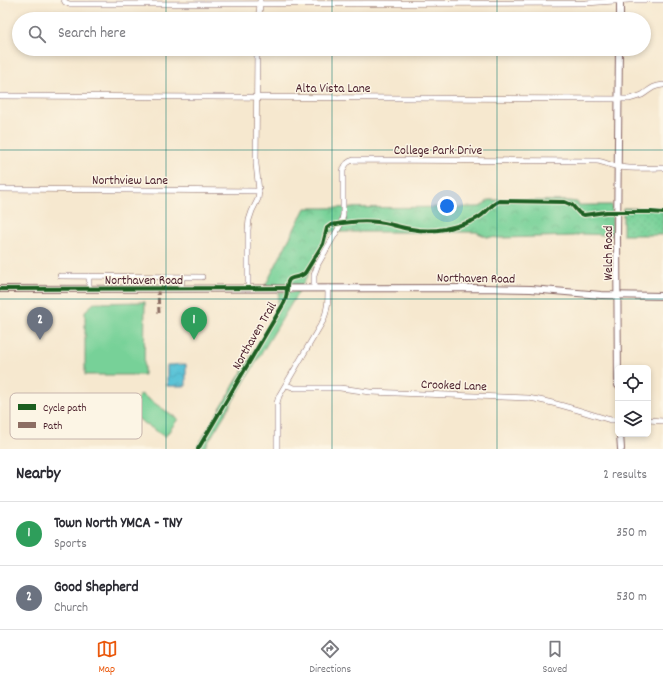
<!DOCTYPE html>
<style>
:root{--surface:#fff;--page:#f7f7f7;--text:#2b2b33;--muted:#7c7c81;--line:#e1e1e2;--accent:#ea580c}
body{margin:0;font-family:Dekko,sans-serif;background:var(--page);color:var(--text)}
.controls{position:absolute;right:12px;bottom:12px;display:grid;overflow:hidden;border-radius:6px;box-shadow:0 2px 6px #0003}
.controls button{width:36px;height:36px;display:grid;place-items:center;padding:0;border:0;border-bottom:1px solid var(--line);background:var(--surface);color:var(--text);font:20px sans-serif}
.you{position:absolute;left:447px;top:206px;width:14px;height:14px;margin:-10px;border:3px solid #fff;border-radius:50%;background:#1a73e8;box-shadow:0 0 0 6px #1a73e833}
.badge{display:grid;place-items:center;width:26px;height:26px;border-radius:50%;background:var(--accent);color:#fff;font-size:13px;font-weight:700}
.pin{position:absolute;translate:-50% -33px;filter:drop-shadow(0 1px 2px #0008)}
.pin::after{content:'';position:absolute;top:21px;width:14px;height:12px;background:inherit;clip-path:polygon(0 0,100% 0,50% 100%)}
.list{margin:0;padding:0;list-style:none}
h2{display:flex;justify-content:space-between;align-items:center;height:52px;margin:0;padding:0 16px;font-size:17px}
h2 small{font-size:13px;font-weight:400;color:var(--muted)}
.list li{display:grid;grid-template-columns:26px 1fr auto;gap:12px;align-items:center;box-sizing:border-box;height:64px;padding:0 16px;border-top:1px solid var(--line)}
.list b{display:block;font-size:15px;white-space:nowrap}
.list p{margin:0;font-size:13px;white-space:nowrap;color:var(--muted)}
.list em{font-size:13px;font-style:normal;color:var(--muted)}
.icon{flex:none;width:22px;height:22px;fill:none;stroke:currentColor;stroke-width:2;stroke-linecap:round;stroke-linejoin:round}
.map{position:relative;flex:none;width:663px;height:449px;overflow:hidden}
.search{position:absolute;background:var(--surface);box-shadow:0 2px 6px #0003;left:12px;right:12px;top:12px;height:44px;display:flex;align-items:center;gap:10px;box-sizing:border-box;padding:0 14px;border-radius:22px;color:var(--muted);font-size:15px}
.sheet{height:180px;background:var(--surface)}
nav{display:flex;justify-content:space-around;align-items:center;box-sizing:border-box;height:56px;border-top:1px solid var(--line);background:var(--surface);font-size:11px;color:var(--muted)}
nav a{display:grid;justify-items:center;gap:2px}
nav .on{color:var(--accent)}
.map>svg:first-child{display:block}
.grass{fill:url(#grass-dots);stroke:#607862}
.park{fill:url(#park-crowns);stroke:#607862}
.pitch{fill:#77d198;stroke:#607862}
.water{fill:url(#water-waves);stroke:#527181}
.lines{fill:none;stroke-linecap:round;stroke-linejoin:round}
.minor-casing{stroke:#866564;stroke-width:6}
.tertiary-casing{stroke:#866564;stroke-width:8}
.minor{stroke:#fff;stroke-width:5}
.tertiary{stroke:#fff;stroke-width:6}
.quiet{stroke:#8d6e63;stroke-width:3;stroke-dasharray:6 3;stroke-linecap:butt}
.cycleway-casing{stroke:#fcf5e5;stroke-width:6}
.cycleway{stroke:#1b5e20;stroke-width:4}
.grid{fill:none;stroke:#0f766e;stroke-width:1;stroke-opacity:0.55}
.labels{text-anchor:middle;stroke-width:3;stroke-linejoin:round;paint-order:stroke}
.street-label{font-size:13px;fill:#4a1f2b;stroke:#fcf5e5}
.key{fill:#fcf5e5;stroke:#c7b5ad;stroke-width:1}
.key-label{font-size:11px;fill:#4a1f2b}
</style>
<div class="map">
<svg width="663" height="449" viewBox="0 0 663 449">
<defs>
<pattern id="grass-dots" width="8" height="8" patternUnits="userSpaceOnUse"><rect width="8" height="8" fill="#77d198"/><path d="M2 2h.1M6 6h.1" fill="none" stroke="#68b383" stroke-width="1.8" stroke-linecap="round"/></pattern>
<pattern id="park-crowns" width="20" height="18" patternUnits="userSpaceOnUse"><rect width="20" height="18" fill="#77d198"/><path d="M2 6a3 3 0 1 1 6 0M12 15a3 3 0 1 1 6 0" fill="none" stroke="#68b383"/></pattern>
<pattern id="water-waves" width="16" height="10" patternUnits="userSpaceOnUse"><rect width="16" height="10" fill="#5ac3d7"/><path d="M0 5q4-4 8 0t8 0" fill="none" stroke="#50a7b9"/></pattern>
</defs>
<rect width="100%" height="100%" fill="#fcf5e5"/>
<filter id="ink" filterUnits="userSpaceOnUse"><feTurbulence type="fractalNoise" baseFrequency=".025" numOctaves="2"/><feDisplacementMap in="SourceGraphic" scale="8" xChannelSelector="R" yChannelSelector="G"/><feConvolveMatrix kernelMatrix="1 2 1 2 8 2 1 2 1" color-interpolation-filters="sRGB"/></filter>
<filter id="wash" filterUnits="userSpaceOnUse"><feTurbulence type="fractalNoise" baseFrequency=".012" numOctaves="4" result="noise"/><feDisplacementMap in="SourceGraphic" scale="16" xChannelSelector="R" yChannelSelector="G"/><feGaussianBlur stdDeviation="0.9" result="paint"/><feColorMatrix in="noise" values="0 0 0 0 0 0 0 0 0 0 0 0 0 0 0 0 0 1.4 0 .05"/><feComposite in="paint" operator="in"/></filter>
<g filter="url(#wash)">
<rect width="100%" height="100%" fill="#f6e8cf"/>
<!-- grass -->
<polygon class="grass" points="623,208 663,209 663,235 623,235"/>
<!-- park -->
<g class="park">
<polygon points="489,200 569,201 577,202 579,205 612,205 612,235 581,234 574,236 501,238 487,237 476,232 330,232 302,286 265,286 305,208 480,207"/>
<polygon points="299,291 204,449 196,449 279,309 277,307 279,292"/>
</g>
<!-- pitch -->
<g class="pitch">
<polygon points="145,302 144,375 85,375 85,311 94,303"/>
<polygon points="141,394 178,419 165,437 128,412"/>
</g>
<!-- water -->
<polygon class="water" points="186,364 186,386 167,386 167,365"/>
</g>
<g filter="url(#ink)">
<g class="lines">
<defs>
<g id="minor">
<polyline points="64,0 65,2 69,4 586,3 629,0 663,0"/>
<polyline points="259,19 260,0"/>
<path d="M 0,96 L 629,99 C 633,98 637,97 642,95 C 650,90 652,86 663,85"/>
<polyline points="0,189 259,191"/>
<polyline points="60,276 202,277"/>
<polyline points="181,288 182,277"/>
<polyline points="248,288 248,230 249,220 252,211 258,199 259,191 256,164 257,49"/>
<path d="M 314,288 L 314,275 L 318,264 L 341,224 L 343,215 L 343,171 C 345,164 348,161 354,160 L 597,161 C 605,162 611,166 619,167 C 633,169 648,168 663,168"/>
<polyline points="89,289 89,276"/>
<path d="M 286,385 L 295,388 L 340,388 L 370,392 L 528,398 C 556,402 583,412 611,420 L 618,420"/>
<polyline points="648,420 663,421"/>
<path d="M 277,449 L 277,403 L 279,396 L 323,321 C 328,309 328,301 328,288"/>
</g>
<g id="tertiary">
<polyline points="620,19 620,0"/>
<polyline points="0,289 485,288 531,289 601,295 663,296"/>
<polyline points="618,385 617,236 619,49"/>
<polyline points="620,434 621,449"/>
</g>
</defs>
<!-- minor casing -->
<use href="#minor" class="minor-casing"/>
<!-- tertiary casing -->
<use href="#tertiary" class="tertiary-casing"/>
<!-- minor -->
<use href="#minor" class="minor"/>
<!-- tertiary -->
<use href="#tertiary" class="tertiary"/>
<!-- quiet -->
<polyline class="quiet" points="158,289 159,314"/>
<defs>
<g id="cycleway">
<polyline points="0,289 287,288"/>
<path d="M 198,449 L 284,303 C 285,301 286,299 286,297 C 288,292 285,282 290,279 C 296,276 300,278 305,273 L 323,244 L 327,228 L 331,225 C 346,222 363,220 378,222 C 389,223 400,228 411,229 C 422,231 434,231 445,229 C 457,226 472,223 482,215 C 488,210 492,204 499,201 L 565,202 L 572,205 L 579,213 L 584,215 L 606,212 L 651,212 L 663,213"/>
</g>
</defs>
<!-- cycleway casing -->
<use href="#cycleway" class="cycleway-casing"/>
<!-- cycleway -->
<use href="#cycleway" class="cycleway"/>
</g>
</g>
<!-- grid -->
<path class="grid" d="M 166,0 L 166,19M 332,0 L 332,19M 497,0 L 497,19M 166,49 L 166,449M 332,49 L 332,449M 497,49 L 497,449M 0,150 L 663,150M 0,299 L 663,299"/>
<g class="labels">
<!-- street labels -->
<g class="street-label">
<text x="333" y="92">Alta Vista Lane</text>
<text x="438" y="154">College Park Drive</text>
<text x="130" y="184">Northview Lane</text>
<text transform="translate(607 253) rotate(-90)" y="5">Welch Road</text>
<text transform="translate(476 277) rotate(1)" y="5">Northaven Road</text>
<text x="144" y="284">Northaven Road</text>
<text transform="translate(253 335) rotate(-60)" y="5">Northaven Trail</text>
<text transform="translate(454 384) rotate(2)" y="5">Crooked Lane</text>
</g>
</g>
<!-- legend -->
<rect x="10" y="393" width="132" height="46" rx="6" class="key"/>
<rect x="18" y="404" width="18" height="6" fill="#1b5e20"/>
<rect x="18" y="422" width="18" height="6" fill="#8d6e63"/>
<g class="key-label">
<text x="43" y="411">Cycle path</text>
<text x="43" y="429">Path</text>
</g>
</svg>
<div class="controls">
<button><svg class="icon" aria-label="locate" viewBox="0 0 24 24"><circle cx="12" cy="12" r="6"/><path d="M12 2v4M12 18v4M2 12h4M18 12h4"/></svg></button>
<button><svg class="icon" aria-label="layers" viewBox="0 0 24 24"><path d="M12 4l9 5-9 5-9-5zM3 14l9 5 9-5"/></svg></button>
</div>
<div class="you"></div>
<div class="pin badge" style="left:194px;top:340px;background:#2e9e5b">1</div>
<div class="pin badge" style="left:40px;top:340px;background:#6b7280">2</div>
<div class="search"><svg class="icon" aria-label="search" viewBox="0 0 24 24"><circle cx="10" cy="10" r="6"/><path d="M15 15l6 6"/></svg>Search here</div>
</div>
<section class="sheet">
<h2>Nearby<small>2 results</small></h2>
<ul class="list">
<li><span class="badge" style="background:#2e9e5b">1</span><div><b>Town North YMCA - TNY</b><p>Sports</p></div><em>350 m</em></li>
<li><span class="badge" style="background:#6b7280">2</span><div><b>Good Shepherd</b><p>Church</p></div><em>530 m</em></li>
</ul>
</section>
<nav>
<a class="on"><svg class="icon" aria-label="map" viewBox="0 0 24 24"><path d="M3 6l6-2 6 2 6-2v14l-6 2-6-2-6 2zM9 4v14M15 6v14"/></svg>Map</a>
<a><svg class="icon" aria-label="directions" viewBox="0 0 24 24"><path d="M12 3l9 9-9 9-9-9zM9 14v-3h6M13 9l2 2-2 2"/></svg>Directions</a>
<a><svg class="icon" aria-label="saved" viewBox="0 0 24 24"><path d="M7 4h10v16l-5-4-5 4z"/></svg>Saved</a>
</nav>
